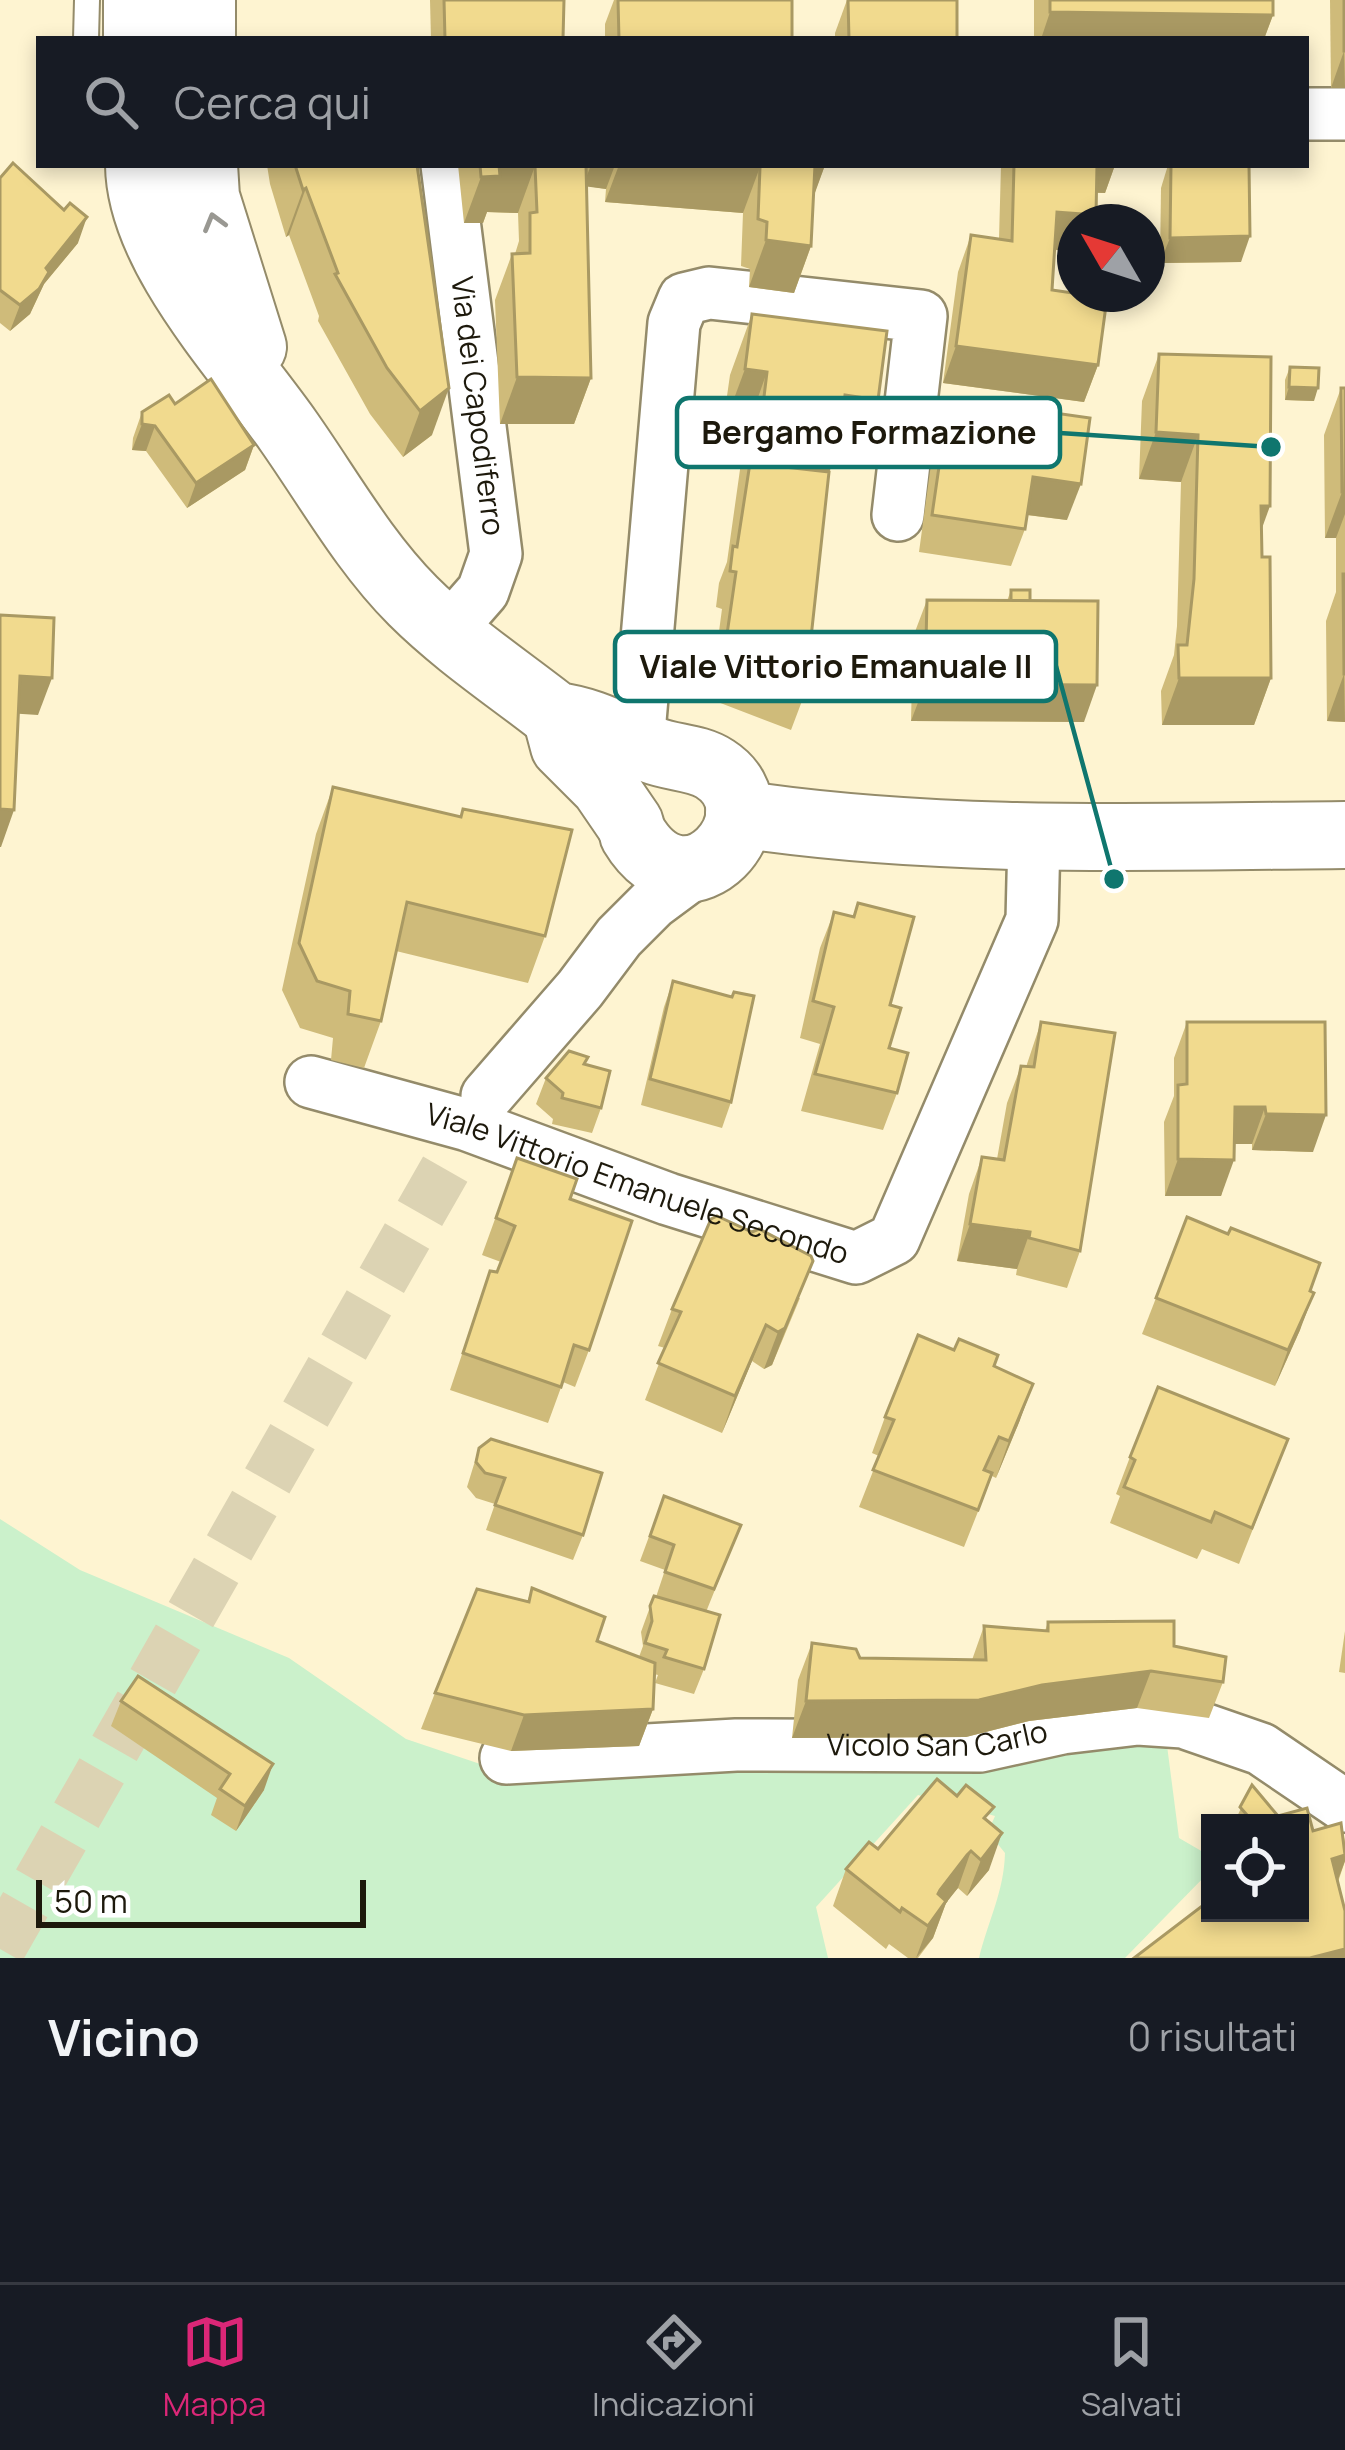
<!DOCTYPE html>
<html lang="it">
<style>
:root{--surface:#171b24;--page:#20242c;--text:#f1f3f6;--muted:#9ea1a6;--line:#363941;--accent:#db2777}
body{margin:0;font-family:Manrope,sans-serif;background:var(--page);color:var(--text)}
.controls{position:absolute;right:36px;bottom:36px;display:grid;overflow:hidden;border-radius:0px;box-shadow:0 6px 18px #0003}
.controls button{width:108px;height:108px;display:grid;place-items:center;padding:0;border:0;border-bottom:3px solid var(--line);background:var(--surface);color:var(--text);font:60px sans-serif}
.compass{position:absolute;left:1057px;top:204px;width:108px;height:108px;border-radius:50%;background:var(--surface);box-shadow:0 6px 18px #0003;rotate:309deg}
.scale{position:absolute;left:36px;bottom:30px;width:330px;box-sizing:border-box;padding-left:12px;border:6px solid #1d190c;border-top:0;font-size:33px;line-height:42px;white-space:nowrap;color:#1d190c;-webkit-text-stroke:9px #fff;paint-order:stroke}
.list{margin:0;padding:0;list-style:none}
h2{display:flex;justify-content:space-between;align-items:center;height:156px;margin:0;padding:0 48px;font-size:51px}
h2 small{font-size:39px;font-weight:400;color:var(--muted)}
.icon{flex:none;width:66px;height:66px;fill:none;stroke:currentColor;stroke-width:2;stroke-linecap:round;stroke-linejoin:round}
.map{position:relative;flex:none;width:1345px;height:1958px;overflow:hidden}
.search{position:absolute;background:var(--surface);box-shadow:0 6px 18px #0003;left:36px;right:36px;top:36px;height:132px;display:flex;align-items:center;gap:30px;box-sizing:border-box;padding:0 42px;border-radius:0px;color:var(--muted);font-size:45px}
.sheet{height:324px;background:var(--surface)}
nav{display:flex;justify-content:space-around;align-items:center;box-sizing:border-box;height:168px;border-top:3px solid var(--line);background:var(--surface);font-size:33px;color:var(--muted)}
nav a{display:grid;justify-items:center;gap:6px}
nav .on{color:var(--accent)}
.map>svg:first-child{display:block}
.green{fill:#cbf1cb}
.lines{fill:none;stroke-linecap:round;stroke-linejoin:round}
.street-tunnel{stroke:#dcd3b3;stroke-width:51;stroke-dasharray:51 26;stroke-linecap:butt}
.lane-casing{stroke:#948b6a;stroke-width:28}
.street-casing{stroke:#948b6a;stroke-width:56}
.secondary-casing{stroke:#948b6a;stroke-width:70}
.lane{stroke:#fff;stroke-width:24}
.street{stroke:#fff;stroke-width:51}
.secondary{stroke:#fff;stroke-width:66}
.wall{fill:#cfbb7a}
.shaded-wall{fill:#a99963}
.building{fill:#f1da8e;stroke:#a99963;stroke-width:3}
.oneway{stroke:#999892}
.labels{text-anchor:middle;stroke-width:9;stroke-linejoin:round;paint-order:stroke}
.street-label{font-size:30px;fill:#1d190c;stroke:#fff}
.leader{fill:none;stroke:#0f766e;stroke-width:4.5}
.callout-dot{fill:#0f766e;stroke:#fff;stroke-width:4.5}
.callout{fill:#fff;stroke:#0f766e;stroke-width:4.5}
.callout-label{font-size:33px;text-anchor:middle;font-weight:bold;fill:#1d190c}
</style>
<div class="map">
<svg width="1345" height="1958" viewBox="0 0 1345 1958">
<rect width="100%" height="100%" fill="#fef4d1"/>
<!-- green -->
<path class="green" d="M 0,1519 L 80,1570 L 289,1658 L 406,1739 L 498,1770 L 1165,1730 L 1179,1838 L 1210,1856 L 1210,1871 L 1125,1958 L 979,1958 C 988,1921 1004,1892 1005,1853 L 988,1832 L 995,1816 L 918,1795 L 816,1907 L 828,1958 L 0,1958 Z"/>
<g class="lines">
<!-- street-tunnel -->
<polyline class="street-tunnel" points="0,1949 487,1096"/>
<defs>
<polyline id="lane" points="86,39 87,0"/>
<g id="street">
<polyline points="1306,114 1345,114"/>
<path id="s1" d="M 447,165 L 496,554 L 483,591 L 448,631"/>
<polyline points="638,744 674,323 684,299 709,293 921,316 898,515"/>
<path id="s2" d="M 311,1082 L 468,1125 L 668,1199 L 856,1258 L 894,1239 L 1032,920 L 1034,838"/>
<polyline points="487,1096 580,989 619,937 653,903 703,866"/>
<path id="s3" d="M 506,1758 L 736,1745 L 980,1746 L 1062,1728 L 1138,1719 L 1183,1722 L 1261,1749 L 1345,1806"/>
</g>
<g id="secondary">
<polyline points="137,0 137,39"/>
<polyline points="202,0 202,39"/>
<path d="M 139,165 C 140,257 238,359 289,432 C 329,489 364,552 413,601 C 456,644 509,679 556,716 C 592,720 619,737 652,750 C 672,758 697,757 715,769 C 785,814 688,926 633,834"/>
<polyline points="204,165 206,197 253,347"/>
<polyline points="556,716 564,746 604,786 630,824"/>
<path d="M 739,814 C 940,844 1143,837 1345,835"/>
</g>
</defs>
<!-- lane casing -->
<use href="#lane" class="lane-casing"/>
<!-- street casing -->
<use href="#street" class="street-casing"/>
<!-- secondary casing -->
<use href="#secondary" class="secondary-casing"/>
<!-- lane -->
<use href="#lane" class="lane"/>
<!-- street -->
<use href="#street" class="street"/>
<!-- secondary -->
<use href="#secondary" class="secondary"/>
</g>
<!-- wall -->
<g class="wall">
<polygon points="430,0 564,0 563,39 431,39"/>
<polygon points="614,0 792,0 792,39 605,39 605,24"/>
<polygon points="847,0 957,0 957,39 835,39 835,33"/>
<polygon points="1034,0 1273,0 1273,15 1264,39 1034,39"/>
<polygon points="1330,0 1345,0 1345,88 1331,88"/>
<polygon points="267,165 417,165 432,435 403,457 370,414 318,321 319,316 289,235 286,237 270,184"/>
<polygon points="458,165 825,165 813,197 811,246 794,293 749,287 750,269 741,266 743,213 605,202 606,189 587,186 591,378 574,424 500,424 495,300 512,254 515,254 519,241 518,213 487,212 483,223 464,223"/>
<polygon points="1001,165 1115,165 1105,193 1096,193 1096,215 1093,222 1075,222 1075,251 1055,250 1052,290 1098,365 1084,402 943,383 958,272 971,235 999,239"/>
<polygon points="1168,165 1249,165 1241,262 1160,263 1161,188"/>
<polygon points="0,178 78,243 44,284 30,314 10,331 0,323"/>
<polygon points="752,314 878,400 855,461 834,459 829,472 805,693 791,730 710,699 722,609 716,607 719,583 727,562 745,434 722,431 730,375"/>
<polygon points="1159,354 1262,529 1262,557 1271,678 1254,725 1162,725 1161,691 1174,655 1177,626 1181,482 1139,479 1142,401"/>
<polygon points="1290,367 1314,401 1285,400 1285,380"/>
<polygon points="1341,388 1345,388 1345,722 1327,721 1326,621 1336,592 1336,538 1325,538 1324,435"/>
<polygon points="949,398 1067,520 1027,515 1025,529 1011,566 919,552 935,435"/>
<polygon points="175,404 254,445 245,470 187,508 146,451 132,450 133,438 142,412"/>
<polygon points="1011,590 1030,601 1084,722 911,721 913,637 927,600 1007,601"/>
<polygon points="333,787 460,816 463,809 545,936 528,983 396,951 381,1021 364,1068 331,1060 333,1038 300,1028 282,990 316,834"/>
<polygon points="858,903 890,1005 889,1048 897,1093 883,1130 801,1111 820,1044 800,1038 820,948 834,912 853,916"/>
<polygon points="673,981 732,997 731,1102 722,1128 641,1105 664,1007"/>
<polygon points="1041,1022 1080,1251 1067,1288 1016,1275 1017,1269 957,1261 969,1194 982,1157 997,1159 1007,1103 1021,1066 1026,1067"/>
<polygon points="1187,1022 1313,1152 1252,1150 1252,1144 1235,1144 1221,1196 1165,1196 1164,1122 1174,1096 1174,1058"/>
<polygon points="588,1057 585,1064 601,1108 592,1133 552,1124 553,1119 536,1104 546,1078"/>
<polygon points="517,1158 570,1199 589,1350 575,1387 563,1382 548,1423 450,1390 490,1271 497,1272 501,1262 482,1255"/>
<polygon points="1310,1291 1300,1330 1275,1386 1142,1334 1156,1298"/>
<polygon points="800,1298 772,1365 764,1369 752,1361 722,1433 645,1400 665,1348 658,1346 672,1309"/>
<polygon points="994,1366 1020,1420 996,1478 992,1476 964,1547 859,1507 879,1456 872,1453 885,1417"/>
<polygon points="479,1448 583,1535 573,1560 486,1530 495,1504 476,1498 467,1487"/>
<polygon points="1130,1457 1274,1476 1239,1564 1202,1549 1197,1559 1110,1523 1120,1496 1116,1494"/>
<polygon points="664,1496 741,1525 706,1612 704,1669 694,1694 655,1683 658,1675 654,1674 653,1709 639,1746 511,1751 421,1729 435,1693 527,1602 532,1588 597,1641 639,1657 643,1646 641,1632 654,1596 656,1597 665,1570 640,1561"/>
<polygon points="1048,1622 1174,1646 1223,1682 1209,1718 1137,1708 1029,1721 966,1737 792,1738 798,1680 812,1643 860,1658 972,1660 984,1626 1045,1631"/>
<polygon points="1345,1631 1345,1673 1339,1672"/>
<polygon points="121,1701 264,1790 236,1831 211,1815 217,1798 111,1726"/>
<polygon points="1252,1785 1278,1816 1307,1808 1313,1831 1341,1823 1345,1842 1345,1861 1338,1882 1345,1911 1345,1958 1134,1958 1210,1900 1210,1913 1300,1913 1300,1823 1234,1823"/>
<polygon points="988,1822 989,1870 967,1896 958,1888 954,1892 946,1903 933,1938 918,1958 908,1958 889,1944 886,1949 833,1906 846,1869 878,1849"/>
</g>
<!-- shaded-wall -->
<g class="shaded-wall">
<polygon points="1050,12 1273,15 1264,39 1041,39"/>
<polygon points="1344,51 1345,88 1331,88"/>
<polygon points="499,165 535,166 518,213 487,212 483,223 464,223 481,177"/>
<polygon points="591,165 615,165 606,189 583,186"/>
<polygon points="619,165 739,165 760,167 743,213 605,202"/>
<polygon points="812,165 825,165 812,201"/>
<polygon points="1093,165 1115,165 1105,193 1084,192"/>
<polygon points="306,188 289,235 286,237 303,190"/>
<polygon points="1057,212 1096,215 1093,222 1075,222 1075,251 1044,249"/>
<polygon points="87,217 78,243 44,284 30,314 10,331 20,305 46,268"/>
<polygon points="1250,236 1241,262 1160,263 1170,238"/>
<polygon points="766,240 811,246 794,293 749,287"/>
<polygon points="956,346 1098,365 1084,402 943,383"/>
<polygon points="745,369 767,372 745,434 722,431"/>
<polygon points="517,377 591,378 574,424 500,424"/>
<polygon points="1289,387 1318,388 1314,401 1285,400"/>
<polygon points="449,388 432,435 403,457 420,411"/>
<polygon points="845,395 878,400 855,461 834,459 816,509 750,463 759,438"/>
<polygon points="142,424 155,426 146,451 132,450"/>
<polygon points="1156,432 1198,435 1181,482 1139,479"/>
<polygon points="254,445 245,470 187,508 196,483"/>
<polygon points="1033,477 1081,484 1067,520 1020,514"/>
<polygon points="1342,492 1345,492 1345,514 1336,538 1325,538"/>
<polygon points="1261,506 1270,506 1253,553"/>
<polygon points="1344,674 1345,722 1327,721"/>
<polygon points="20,676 52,678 38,715 7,713"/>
<polygon points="1179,678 1271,678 1254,725 1162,725"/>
<polygon points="925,684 1097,685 1084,722 911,721"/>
<polygon points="0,809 14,810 1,847 0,847"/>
<polygon points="1235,1107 1265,1107 1252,1144 1222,1144"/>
<polygon points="1266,1114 1326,1115 1313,1152 1252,1150"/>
<polygon points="1178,1159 1234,1160 1221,1196 1165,1196"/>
<polygon points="970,1224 1030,1232 1017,1269 957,1261"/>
<polygon points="813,1261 772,1365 764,1369 778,1332"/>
<polygon points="1314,1293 1300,1330 1275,1386 1288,1350"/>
<polygon points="766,1325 752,1361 722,1433 735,1396"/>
<polygon points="1033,1384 1020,1420 996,1478 1009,1441"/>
<polygon points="1151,1671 1137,1708 1029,1721 966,1737 792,1738 806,1701 1042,1685"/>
<polygon points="653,1709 639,1746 511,1751 524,1715"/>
<polygon points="273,1764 264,1790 236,1831 245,1806"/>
<polygon points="1002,1833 989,1870 967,1896 981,1860"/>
<polygon points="971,1851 958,1888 946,1903 933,1938 916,1958 928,1926 937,1914 926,1927 938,1894"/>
<polygon points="1345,1855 1345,1861 1330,1901 1332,1859"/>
<polygon points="1345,1949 1345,1958 1310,1958"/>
</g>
<!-- building -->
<g class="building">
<polygon points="444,0 564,0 563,39 445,39"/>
<polygon points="618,0 792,0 792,39 619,39"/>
<polygon points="848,0 957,0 957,39 849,39"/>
<polygon points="1050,0 1273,0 1273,15 1050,12"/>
<rect x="1344" y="0" width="1" height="51"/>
<polygon points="13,163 64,210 70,203 87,217 46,268 49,272 39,289 20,305 0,290 0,178"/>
<polygon points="295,165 417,165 449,388 420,411 387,368 335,274 338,273 306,188 303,190"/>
<polygon points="480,165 586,165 591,378 517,377 512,254 530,253 530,213 537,212 535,166 499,165 500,176 481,177"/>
<polygon points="739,165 815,165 811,246 766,240 767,222 758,219 760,167"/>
<polygon points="1014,165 1097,165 1096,215 1057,212 1052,290 1107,298 1098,365 956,346 971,235 1012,241"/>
<polygon points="1171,165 1249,165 1250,236 1170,238"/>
<polygon points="752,314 887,331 878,400 845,395 838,447 759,438 767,372 745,369"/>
<polygon points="1159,354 1271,357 1270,506 1261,506 1262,557 1270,557 1271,678 1179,678 1178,645 1187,645 1194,579 1198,435 1156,432"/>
<polygon points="1290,367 1319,368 1318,388 1289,387"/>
<polygon points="211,379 254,445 196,483 155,426 142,424 142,412 169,395 175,404"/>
<polygon points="1341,388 1345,388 1345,492 1342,492"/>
<polygon points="949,398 1090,418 1081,484 1033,477 1025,529 932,515"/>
<polygon points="750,463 829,472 805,693 723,662 736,572 730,571 733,546 737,547"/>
<polygon points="1343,574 1345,574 1345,674 1344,674"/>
<rect x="1011" y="590" width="19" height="11"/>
<polygon points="927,600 1098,601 1097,685 925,684"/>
<polygon points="0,615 54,618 52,678 20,676 14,810 0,809"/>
<polygon points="333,787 461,817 463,809 572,830 545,936 407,902 381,1021 348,1014 350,991 317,981 299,943"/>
<polygon points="858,903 914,917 890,1005 901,1008 889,1048 908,1053 897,1093 815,1074 834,1007 813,1001 834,912 854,917"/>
<polygon points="673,981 728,996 732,997 734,992 754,996 731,1102 650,1079"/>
<polygon points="1041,1022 1115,1033 1080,1251 1029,1238 1030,1232 970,1224 982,1157 1004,1160 1021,1066 1034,1067"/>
<polygon points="1187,1022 1325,1022 1326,1115 1266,1114 1265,1107 1235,1107 1234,1160 1178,1159 1178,1085 1187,1084"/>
<polygon points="569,1051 588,1057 584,1064 610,1071 601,1108 562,1098 563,1093 546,1078"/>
<polygon points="517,1158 577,1179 570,1199 632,1221 589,1350 574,1345 561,1387 463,1353 490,1271 497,1272 515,1226 496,1218"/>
<polygon points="717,1216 752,1232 759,1229 811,1256 813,1261 785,1328 778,1332 766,1325 735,1396 658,1363 681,1312 672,1309 711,1219"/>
<polygon points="1187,1217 1228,1234 1231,1228 1320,1263 1310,1291 1314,1293 1288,1350 1156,1298"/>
<polygon points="918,1335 954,1350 959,1339 998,1355 994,1366 1033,1384 1009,1441 999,1437 984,1470 992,1473 978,1510 873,1470 894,1420 885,1417"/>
<polygon points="1158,1387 1288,1439 1252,1528 1215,1512 1211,1522 1124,1487 1135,1460 1130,1457"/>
<polygon points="491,1439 602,1473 583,1535 495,1505 505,1478 485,1473 476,1462 479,1448"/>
<polygon points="664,1496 741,1525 714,1589 665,1572 674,1545 650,1536"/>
<polygon points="532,1588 605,1617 597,1641 655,1663 653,1709 524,1715 435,1693 477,1589 529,1602"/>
<polygon points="654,1596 720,1615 704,1669 664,1657 667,1650 645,1643 652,1621 650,1606"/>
<polygon points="1174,1621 1174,1646 1226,1657 1223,1682 1151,1671 1042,1685 979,1700 806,1701 812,1643 856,1649 860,1658 986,1660 984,1626 1048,1631 1048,1622"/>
<polygon points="138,1676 273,1764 245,1806 220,1789 230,1774 121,1701"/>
<polygon points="937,1779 957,1796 966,1785 994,1807 984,1818 1002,1833 981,1860 971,1851 967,1855 940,1890 938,1894 946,1901 928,1926 902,1908 900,1912 846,1869 869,1842 878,1849"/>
<polygon points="1252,1785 1278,1816 1307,1808 1313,1831 1341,1823 1345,1855 1332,1859 1345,1911 1345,1949 1310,1958 1134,1958 1210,1900 1210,1913 1300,1913 1300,1823 1254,1823 1240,1807"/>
</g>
<!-- one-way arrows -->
<defs><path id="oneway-chevron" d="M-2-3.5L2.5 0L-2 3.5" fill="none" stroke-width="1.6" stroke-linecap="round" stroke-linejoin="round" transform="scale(3)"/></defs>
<use class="oneway" href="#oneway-chevron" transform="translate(214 222) rotate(-106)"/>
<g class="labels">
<!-- street labels -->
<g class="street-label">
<text dy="10" stroke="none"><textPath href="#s1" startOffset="243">Via dei Capodiferro</textPath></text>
<text dy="10" stroke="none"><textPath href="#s2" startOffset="342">Viale Vittorio Emanuele Secondo</textPath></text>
<text dy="10" stroke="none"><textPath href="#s3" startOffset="432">Vicolo San Carlo</textPath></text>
</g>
</g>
<!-- callouts -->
<path class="leader" d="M1271 447L1060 433M1114 879L1056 666"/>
<g class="callout-dot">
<circle cx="1271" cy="447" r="12"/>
<circle cx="1114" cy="879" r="12"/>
</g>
<g class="callout">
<rect x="677" y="398" width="383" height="69" rx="12"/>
<rect x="615" y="632" width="441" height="69" rx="12"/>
</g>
<g class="callout-label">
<text x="869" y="444">Bergamo Formazione</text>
<text x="836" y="678">Viale Vittorio Emanuale II</text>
</g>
</svg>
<div class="controls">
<button><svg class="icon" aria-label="locate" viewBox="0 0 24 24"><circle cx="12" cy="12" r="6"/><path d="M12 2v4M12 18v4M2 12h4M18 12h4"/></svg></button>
</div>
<svg class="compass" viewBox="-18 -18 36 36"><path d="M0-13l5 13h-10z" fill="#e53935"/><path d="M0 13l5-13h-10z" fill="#9ea1a6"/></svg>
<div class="scale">50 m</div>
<div class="search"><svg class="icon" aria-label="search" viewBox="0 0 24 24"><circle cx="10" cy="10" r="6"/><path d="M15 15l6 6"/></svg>Cerca qui</div>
</div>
<section class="sheet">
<h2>Vicino<small>0 risultati</small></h2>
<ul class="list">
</ul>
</section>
<nav>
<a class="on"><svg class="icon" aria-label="map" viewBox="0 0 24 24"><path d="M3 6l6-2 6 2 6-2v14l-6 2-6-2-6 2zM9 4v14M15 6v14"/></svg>Mappa</a>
<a><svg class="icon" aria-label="directions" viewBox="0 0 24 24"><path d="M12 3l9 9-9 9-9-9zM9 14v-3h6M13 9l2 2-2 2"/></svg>Indicazioni</a>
<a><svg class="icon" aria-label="saved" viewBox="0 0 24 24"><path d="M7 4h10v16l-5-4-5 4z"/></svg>Salvati</a>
</nav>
